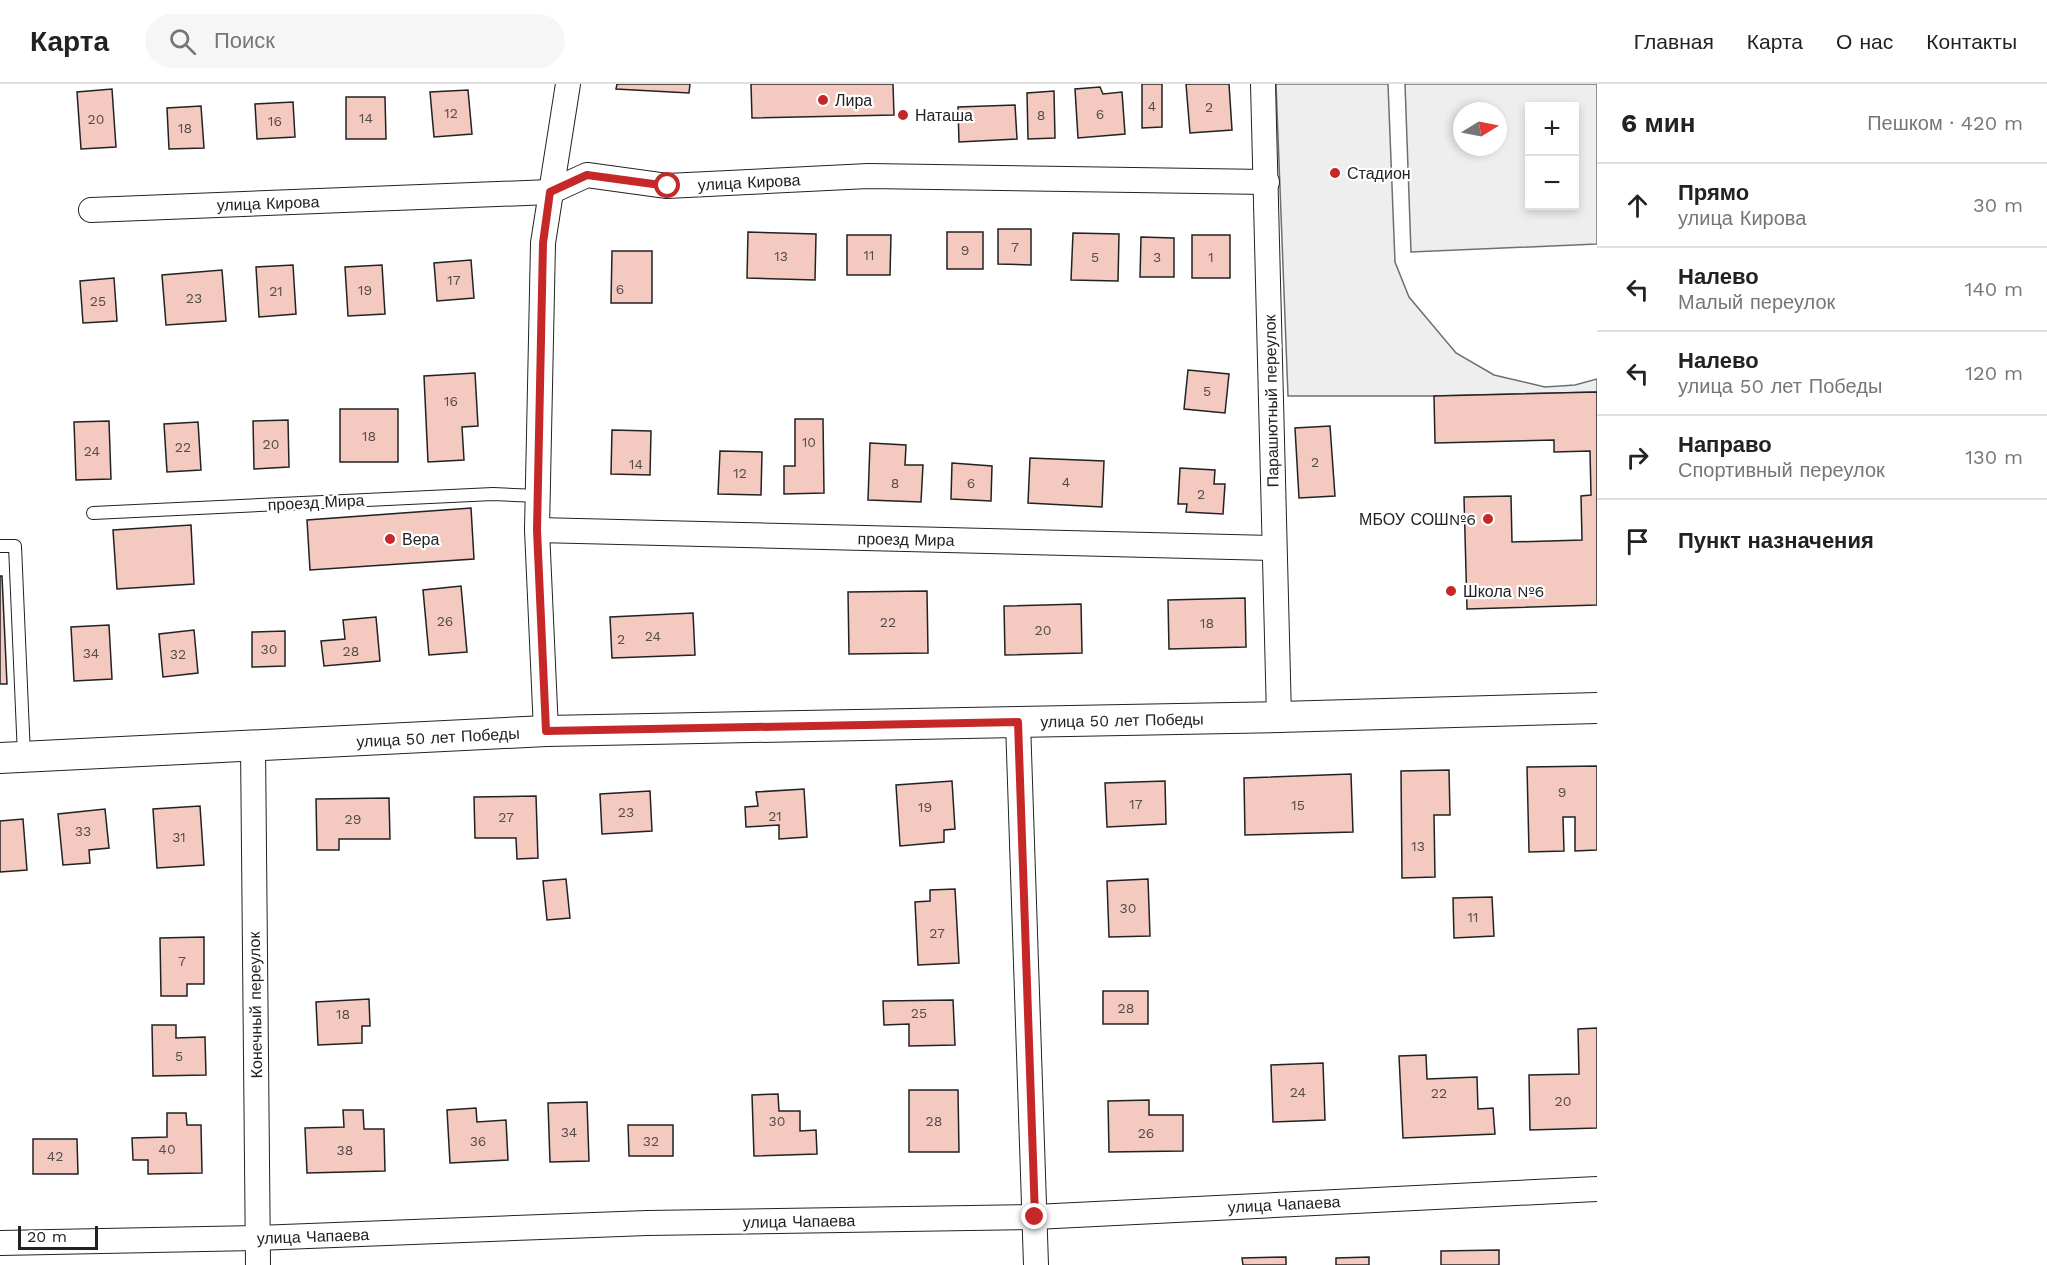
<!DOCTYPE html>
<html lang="ru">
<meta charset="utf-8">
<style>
:root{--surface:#fff;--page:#f6f6f6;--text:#222;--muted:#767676;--line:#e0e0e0}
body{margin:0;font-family:"Work Sans",sans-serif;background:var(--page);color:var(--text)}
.controls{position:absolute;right:18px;top:18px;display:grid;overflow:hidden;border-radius:0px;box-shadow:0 3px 9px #0003}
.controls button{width:54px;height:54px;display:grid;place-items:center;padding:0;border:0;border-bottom:2px solid var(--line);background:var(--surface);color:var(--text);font:30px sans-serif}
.compass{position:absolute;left:1453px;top:18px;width:54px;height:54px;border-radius:50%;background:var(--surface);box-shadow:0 3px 9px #0003;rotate:80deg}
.scale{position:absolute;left:18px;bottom:15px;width:80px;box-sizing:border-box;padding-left:6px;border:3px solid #222;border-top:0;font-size:16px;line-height:21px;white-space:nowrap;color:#222;-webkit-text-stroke:4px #fff;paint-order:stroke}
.stop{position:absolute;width:18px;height:18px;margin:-14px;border:4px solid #c62828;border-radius:50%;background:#fff}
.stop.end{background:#c62828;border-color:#fff;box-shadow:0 2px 6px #0008}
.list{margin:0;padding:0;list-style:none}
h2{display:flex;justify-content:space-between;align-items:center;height:78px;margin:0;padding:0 24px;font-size:26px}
h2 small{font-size:20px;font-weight:400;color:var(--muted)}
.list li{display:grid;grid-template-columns:39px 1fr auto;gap:18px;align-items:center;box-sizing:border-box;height:84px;padding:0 24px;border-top:2px solid var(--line)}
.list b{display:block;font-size:22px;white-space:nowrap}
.list p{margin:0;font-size:20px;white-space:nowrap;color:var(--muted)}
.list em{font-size:20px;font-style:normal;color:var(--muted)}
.icon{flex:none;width:33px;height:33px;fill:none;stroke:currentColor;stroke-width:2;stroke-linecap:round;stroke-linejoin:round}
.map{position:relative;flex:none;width:1597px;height:1181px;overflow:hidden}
header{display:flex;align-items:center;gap:36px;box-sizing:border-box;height:84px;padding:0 30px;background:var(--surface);border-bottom:2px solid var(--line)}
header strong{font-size:28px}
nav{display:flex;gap:33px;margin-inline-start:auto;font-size:21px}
.search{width:420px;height:54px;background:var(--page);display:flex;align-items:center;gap:15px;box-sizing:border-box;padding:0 21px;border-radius:33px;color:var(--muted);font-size:22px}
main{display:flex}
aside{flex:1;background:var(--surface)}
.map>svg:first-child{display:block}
.green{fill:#eee;stroke:#6f6f6f;stroke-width:1.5;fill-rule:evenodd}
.building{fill:#f3c9c0;stroke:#222;stroke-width:1.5}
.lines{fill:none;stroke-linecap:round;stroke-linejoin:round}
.service-casing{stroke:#222;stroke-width:14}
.minor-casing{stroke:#222;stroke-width:26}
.tertiary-casing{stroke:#222;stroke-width:32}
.service{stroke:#fff;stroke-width:12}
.minor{stroke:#fff;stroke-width:24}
.tertiary{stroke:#fff;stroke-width:30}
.route{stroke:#c62828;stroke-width:8}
.poi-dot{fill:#c62828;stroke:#fff;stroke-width:2}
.labels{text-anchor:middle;stroke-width:4.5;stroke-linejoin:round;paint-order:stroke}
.number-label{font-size:14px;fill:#564c4a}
.poi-label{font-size:16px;fill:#222;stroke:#fff;text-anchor:start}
.street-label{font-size:16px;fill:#222;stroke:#fff}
</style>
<header>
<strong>Карта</strong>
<div class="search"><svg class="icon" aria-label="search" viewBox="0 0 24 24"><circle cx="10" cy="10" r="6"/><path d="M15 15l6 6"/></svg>Поиск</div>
<nav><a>Главная</a><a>Карта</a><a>О нас</a><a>Контакты</a></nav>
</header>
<main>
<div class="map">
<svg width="1597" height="1181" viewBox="0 0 1597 1181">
<rect width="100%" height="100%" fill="#fff"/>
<!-- green -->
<g class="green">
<polygon points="1276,0 1388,0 1395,178 1409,213 1456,269 1494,291 1545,303 1575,301 1597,295 1597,308 1434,312 1288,312"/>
<path d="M 1405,0 L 1597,0 L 1597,160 L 1411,168 ZM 1530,22 L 1574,22 L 1574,122 L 1530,122 ZM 1462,27 L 1498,27 L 1498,63 L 1462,63 Z"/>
</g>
<!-- building -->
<g class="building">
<polygon points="617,0 690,0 689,9 616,5"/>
<polygon points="751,0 893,0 894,31 752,34"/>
<polygon points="1142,0 1162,0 1162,43 1142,44"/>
<polygon points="1186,0 1229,0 1232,46 1190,49"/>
<polygon points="1100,3 1103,10 1122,8 1125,50 1078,54 1075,5"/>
<polygon points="112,5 116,63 81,65 77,8"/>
<polygon points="468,6 472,50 434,53 430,8"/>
<polygon points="1054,7 1055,54 1028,55 1027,9"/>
<polygon points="346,13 385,13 386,55 346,55"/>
<polygon points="293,18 295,53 257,55 255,20"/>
<polygon points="1015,21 1017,55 959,58 958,23"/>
<polygon points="201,22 204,64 169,65 167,24"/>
<polygon points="998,145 1031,145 1031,181 998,180"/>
<polygon points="748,148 816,150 815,196 747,194"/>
<rect x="947" y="148" width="36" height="37"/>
<polygon points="1073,149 1119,150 1118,197 1071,196"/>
<polygon points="847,151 891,151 890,191 847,191"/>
<rect x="1192" y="151" width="38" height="43"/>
<polygon points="1141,153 1174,154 1174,193 1140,193"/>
<polygon points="612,167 652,167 652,219 611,219"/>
<polygon points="471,176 474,214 437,217 434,179"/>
<polygon points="293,181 296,230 259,233 256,183"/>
<polygon points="382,181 385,230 348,232 345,183"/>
<polygon points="222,186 226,237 166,241 162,191"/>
<polygon points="114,194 117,237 83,239 80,197"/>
<polygon points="1188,286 1229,290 1225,329 1184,325"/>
<polygon points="475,289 478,342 462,343 464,376 428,378 424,292"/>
<polygon points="1597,308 1597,521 1467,525 1464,413 1511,412 1512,458 1582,456 1581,412 1591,411 1590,367 1554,368 1554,356 1435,359 1434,312"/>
<rect x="340" y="325" width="58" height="53"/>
<polygon points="795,335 823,335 824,409 784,410 784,382 795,382"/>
<polygon points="288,336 289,383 254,385 253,337"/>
<polygon points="109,337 111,395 76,396 74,338"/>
<polygon points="198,338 201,386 167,388 164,340"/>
<polygon points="1330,342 1335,412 1299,414 1295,344"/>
<polygon points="612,346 651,347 650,391 611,390"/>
<polygon points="870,359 906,361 905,381 923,381 921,418 868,416"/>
<polygon points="720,367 762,368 761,411 718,410"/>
<polygon points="1030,374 1104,377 1102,423 1028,419"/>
<polygon points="952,379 992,382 991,417 951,415"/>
<polygon points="1180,384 1215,386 1214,400 1225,400 1223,430 1186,428 1187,420 1178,420"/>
<polygon points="471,424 474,475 310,486 307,436"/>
<polygon points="191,441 194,500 117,505 113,446"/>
<polygon points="0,492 2,492 7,600 0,600"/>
<polygon points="461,502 467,568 429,571 423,506"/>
<polygon points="927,507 928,569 849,570 848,508"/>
<polygon points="1245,514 1246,563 1169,565 1168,516"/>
<polygon points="1081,520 1082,569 1005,571 1004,522"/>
<polygon points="693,529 695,571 612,574 610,533"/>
<polygon points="376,533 380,577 324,582 321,557 345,555 343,536"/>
<polygon points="109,541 112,595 74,597 71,543"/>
<polygon points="194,546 198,589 163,593 159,550"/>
<polygon points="285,547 285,582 252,583 252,548"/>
<polygon points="1597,682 1597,766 1575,767 1575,733 1563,733 1564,767 1529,768 1527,683"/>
<polygon points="1449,686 1450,731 1434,731 1435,793 1402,794 1401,687"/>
<polygon points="1351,690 1353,748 1245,751 1244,694"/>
<polygon points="952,697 955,745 944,746 944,758 900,762 896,701"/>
<polygon points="1165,697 1166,740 1107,743 1105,699"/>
<polygon points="804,705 807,753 779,755 779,741 746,743 745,723 758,722 756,708"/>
<polygon points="650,707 652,747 602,750 600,710"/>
<polygon points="536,712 538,774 517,775 516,754 475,754 474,713"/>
<polygon points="389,714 390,755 339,755 339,766 317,766 316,715"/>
<polygon points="200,722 204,781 157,784 153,725"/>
<polygon points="105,725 109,764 89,766 90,779 63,781 58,730"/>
<polygon points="23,735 27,786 0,788 0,737"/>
<polygon points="566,795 570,834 547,836 543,797"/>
<polygon points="1148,795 1150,852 1109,853 1107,797"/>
<polygon points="955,805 959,879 918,881 915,818 930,817 930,806"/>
<polygon points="1492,813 1494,852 1454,854 1453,814"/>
<polygon points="204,853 204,900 187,900 187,912 161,912 160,854"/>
<rect x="1103" y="907" width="45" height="33"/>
<polygon points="369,915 370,942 362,942 362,959 318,961 316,918"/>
<polygon points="953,916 955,961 909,962 909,940 884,941 883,917"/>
<polygon points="152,941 176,941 176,954 205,953 206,991 153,992"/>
<polygon points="1597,944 1597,1044 1530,1046 1529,991 1579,990 1578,945"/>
<polygon points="1426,971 1427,995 1477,993 1478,1025 1493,1024 1495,1050 1403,1054 1399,972"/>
<polygon points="1323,979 1325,1036 1273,1038 1271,981"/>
<polygon points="909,1006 958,1006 959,1068 909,1068"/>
<polygon points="778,1010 779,1027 800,1027 800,1047 816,1046 817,1070 754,1072 752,1011"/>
<polygon points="1149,1016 1149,1031 1183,1031 1183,1067 1109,1068 1108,1017"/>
<polygon points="587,1018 589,1077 550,1078 548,1019"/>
<polygon points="476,1024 477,1038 506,1036 508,1076 450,1079 447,1026"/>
<polygon points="343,1026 363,1026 364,1045 384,1045 385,1087 307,1089 305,1044 344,1043"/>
<polygon points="167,1029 186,1029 187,1041 201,1041 202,1089 148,1090 148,1076 133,1076 132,1054 167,1053"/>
<polygon points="628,1041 673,1041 673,1072 629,1072"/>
<polygon points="33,1055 77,1055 78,1090 33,1090"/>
<polygon points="1499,1166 1499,1181 1441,1181 1441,1167"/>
<polygon points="1286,1173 1286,1181 1243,1181 1242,1174"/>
<polygon points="1369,1173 1369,1181 1336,1181 1336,1174"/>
</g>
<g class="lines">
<defs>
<g id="service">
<polyline points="93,429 493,410 539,412"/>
<polyline points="0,462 15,462 24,672"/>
</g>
<g id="minor">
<polyline points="1263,0 1279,633"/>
<polyline points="91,126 550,108 587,91 667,102 868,92 1267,98"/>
<polyline points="537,446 1274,464"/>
<polyline points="1018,638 1036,1181"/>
<polyline points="546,647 537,446 543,159 568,0"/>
<polyline points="253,662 258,1181"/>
<polyline points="0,1159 257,1154 647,1139 1035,1133 1597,1105"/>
</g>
<polyline id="tertiary" points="0,674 546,647 1279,633 1597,624"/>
</defs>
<!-- service casing -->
<use href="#service" class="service-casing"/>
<!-- minor casing -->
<use href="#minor" class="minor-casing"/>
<!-- tertiary casing -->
<use href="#tertiary" class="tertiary-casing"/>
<!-- service -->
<use href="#service" class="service"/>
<!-- minor -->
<use href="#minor" class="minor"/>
<!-- tertiary -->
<use href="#tertiary" class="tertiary"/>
</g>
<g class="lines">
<!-- route -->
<polyline class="route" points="668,102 587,91 550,108 543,159 537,446 546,647 1018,638 1035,1133"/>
</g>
<!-- markers -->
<g class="poi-dot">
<circle cx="823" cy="16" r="6"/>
<circle cx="903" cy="31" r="6"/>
<circle cx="1335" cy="89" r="6"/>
<circle cx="1488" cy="435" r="6"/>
<circle cx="390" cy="455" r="6"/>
<circle cx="1451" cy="507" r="6"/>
</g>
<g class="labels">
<!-- number labels -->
<g class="number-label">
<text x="1152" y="27">4</text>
<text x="1209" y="28">2</text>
<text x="451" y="34">12</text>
<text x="1100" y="35">6</text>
<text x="1041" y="36">8</text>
<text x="366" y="39">14</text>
<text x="96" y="40">20</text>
<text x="275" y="42">16</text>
<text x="185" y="49">18</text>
<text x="1015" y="168">7</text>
<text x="965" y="171">9</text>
<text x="869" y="176">11</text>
<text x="781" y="177">13</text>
<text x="1095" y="178">5</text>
<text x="1157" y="178">3</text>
<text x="1211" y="178">1</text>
<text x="454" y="201">17</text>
<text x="620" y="210">6</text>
<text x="365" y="211">19</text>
<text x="276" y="212">21</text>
<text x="194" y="219">23</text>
<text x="98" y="222">25</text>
<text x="1207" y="312">5</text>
<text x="451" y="322">16</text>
<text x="369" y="357">18</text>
<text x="809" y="363">10</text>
<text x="271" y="365">20</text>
<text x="183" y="368">22</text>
<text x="92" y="372">24</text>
<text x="1315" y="383">2</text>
<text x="636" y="385">14</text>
<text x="740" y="394">12</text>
<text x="1066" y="403">4</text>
<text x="895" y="404">8</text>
<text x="971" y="404">6</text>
<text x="1201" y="415">2</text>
<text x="445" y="542">26</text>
<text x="888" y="543">22</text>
<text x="1207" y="544">18</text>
<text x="1043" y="551">20</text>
<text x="653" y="557">24</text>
<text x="621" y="560">2</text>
<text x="269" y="570">30</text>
<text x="351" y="572">28</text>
<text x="91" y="574">34</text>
<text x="178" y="575">32</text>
<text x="1562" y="713">9</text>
<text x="1136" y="725">17</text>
<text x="1298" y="726">15</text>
<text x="925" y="728">19</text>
<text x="626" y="733">23</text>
<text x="775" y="737">21</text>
<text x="506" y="738">27</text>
<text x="353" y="740">29</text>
<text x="83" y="752">33</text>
<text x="179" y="758">31</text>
<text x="1418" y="767">13</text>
<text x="1128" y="829">30</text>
<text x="1473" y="838">11</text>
<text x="937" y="854">27</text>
<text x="182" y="882">7</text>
<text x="1126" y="929">28</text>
<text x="919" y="934">25</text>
<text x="343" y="935">18</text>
<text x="179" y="977">5</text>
<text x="1298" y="1013">24</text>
<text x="1439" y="1014">22</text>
<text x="1563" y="1022">20</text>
<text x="777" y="1042">30</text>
<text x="934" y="1042">28</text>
<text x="569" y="1053">34</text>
<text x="1146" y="1054">26</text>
<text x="478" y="1062">36</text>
<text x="651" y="1062">32</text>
<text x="167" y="1070">40</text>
<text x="345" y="1071">38</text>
<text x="55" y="1077">42</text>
</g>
<!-- poi labels -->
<g class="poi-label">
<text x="835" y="22">Лира</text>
<text x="915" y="37">Наташа</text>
<text x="1347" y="95">Стадион</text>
<text x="1476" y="441" text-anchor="end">МБОУ СОШ№6</text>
<text x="402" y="461">Вера</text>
<text x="1463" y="513">Школа №6</text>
</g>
<!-- street labels -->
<g class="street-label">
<text transform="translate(749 98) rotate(-3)" y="6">улица Кирова</text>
<text transform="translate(268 119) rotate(-2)" y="6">улица Кирова</text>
<text transform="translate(1271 317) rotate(-91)" y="6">Парашютный переулок</text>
<text transform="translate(316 418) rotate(-3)" y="6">проезд Мира</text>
<text transform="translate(906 455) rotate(1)" y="6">проезд Мира</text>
<text transform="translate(1122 636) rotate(-1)" y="6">улица 50 лет Победы</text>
<text transform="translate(438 653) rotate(-3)" y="6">улица 50 лет Победы</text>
<text transform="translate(255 921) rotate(-91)" y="6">Конечный переулок</text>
<text transform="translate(1284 1120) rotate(-3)" y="6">улица Чапаева</text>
<text transform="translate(799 1137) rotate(-1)" y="6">улица Чапаева</text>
<text transform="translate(313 1152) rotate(-2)" y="6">улица Чапаева</text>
</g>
</g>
</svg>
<div class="controls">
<button>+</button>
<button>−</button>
</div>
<svg class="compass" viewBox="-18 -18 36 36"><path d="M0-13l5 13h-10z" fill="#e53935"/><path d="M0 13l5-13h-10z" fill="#767676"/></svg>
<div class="scale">20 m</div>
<div class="stop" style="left:668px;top:102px"></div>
<div class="stop end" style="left:1035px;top:1133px"></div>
</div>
<aside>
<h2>6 мин<small>Пешком · 420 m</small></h2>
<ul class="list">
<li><svg class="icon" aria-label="ahead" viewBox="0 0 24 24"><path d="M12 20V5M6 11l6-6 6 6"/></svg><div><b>Прямо</b><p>улица Кирова</p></div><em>30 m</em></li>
<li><svg class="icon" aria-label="left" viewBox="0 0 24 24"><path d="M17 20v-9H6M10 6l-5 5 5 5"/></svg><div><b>Налево</b><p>Малый переулок</p></div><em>140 m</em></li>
<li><svg class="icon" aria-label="left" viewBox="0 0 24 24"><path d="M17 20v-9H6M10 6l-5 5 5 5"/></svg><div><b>Налево</b><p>улица 50 лет Победы</p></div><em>120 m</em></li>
<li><svg class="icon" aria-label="right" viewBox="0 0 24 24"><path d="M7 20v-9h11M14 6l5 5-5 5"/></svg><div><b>Направо</b><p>Спортивный переулок</p></div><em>130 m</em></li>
<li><svg class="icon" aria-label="arrive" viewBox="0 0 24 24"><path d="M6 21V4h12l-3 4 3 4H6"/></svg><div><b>Пункт назначения</b></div></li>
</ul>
</aside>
</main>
